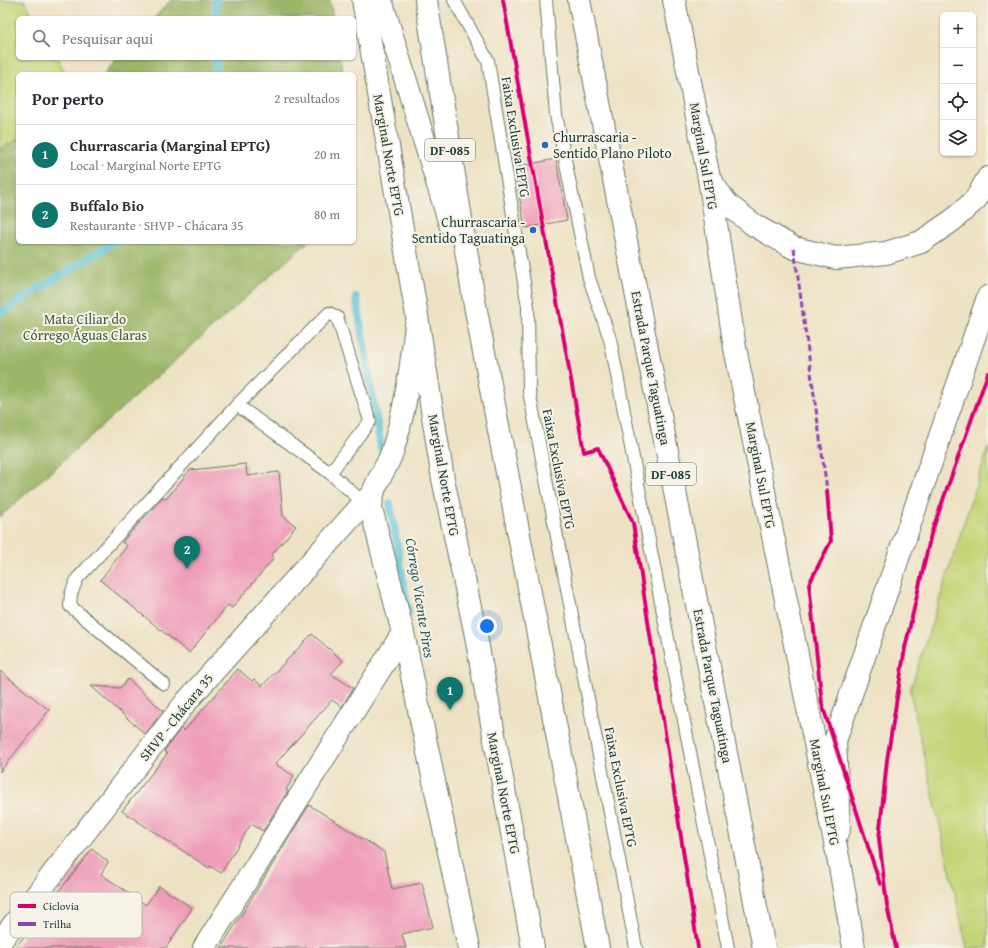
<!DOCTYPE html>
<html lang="pt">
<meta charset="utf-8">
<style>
:root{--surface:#fff;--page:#f7f7f7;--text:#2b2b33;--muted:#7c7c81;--line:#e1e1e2;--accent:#0f766e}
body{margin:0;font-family:"Gentium Book Plus",serif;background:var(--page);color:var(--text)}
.controls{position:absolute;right:12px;top:12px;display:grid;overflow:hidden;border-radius:6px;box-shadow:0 1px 3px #0004}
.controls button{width:36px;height:36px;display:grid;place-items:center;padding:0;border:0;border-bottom:1px solid var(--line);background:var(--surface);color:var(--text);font:20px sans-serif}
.you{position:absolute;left:487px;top:626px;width:14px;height:14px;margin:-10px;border:3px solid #fff;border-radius:50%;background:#1a73e8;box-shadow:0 0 0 6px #1a73e833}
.badge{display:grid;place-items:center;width:26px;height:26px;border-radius:50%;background:var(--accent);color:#fff;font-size:13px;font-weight:700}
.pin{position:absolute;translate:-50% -33px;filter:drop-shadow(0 1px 2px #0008)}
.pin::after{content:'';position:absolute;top:21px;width:14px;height:12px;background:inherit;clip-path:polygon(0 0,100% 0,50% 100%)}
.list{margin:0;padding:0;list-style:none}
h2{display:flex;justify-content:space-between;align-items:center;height:52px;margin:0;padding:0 16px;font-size:17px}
h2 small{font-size:13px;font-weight:400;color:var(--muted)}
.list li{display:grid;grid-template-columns:26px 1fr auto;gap:12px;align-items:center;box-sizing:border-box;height:60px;padding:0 16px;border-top:1px solid var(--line)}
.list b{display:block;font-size:15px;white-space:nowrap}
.list p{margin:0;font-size:13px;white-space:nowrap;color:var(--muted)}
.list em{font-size:13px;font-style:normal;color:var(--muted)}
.icon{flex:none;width:22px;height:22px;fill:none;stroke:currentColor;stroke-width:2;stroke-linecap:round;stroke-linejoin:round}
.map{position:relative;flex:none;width:988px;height:948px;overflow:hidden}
.search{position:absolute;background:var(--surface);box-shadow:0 1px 3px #0004;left:16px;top:16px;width:340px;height:44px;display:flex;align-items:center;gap:10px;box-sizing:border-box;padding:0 14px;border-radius:6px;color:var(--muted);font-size:15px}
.panel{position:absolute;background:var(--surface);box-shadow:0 1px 3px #0004;left:16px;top:72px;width:340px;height:172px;border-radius:6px}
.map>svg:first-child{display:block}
.green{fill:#c4d578;stroke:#728956}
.forest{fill:#9bb668;stroke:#5d7a4e}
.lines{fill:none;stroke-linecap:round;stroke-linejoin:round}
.stream{stroke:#59c2d6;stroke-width:8}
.building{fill:#ef9db9}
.lane-casing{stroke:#677766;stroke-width:14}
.street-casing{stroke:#677766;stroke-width:24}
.secondary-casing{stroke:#677766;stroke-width:24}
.primary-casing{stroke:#677766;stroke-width:24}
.highway-casing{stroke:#677766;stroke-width:24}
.lane{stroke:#fff;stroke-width:12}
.street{stroke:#fff;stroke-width:22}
.secondary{stroke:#fff;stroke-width:22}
.primary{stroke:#fff;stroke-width:22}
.highway{stroke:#fff;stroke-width:22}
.quiet{stroke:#8e44ad;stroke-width:3;stroke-dasharray:6 3;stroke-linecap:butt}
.cycleway-casing{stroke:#f7f3e8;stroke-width:6}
.cycleway{stroke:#d6006c;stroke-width:4}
.poi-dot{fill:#1f6fb2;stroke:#f7f3e8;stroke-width:1.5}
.labels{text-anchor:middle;stroke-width:4;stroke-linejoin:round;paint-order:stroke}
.shield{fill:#f7f3e8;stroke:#60746a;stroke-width:1}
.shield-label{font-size:13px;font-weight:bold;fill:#1f3d34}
.street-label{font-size:14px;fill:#1f3d34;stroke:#f7f3e8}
.poi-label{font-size:14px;fill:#1f3d34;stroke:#f7f3e8;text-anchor:start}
.park-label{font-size:14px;fill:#405b42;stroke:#f7f3e8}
.water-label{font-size:15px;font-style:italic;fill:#2e5e5c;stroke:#f7f3e8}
.key{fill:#f7f3e8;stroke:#b6bcb2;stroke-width:1}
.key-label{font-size:11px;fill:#1f3d34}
</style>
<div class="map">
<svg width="988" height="948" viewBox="0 0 988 948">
<rect width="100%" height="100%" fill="#f7f3e8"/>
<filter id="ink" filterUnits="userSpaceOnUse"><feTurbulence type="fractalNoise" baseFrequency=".025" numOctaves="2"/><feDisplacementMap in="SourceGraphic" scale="8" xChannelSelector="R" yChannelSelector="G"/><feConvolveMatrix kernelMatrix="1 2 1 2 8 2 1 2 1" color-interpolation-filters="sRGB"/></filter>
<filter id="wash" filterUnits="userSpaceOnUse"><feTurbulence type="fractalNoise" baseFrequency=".012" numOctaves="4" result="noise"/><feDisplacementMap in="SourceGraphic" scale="16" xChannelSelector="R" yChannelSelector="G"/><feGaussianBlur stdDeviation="0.9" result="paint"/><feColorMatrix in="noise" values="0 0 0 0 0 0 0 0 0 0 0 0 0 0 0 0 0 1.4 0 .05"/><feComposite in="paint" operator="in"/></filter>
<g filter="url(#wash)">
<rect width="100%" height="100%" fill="#eee2c4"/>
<!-- green -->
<g class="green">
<polygon points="0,0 24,0 34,18 18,18 18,58 57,58 66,74 18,74 18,139 0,149"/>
<polygon points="988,448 988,948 967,948 910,691"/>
</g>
<!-- forest -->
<g class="forest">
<polygon points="171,0 330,0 333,18 154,18"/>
<polygon points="117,58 340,58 343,73 104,74"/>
<polygon points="18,139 18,242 308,242 0,517 0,149"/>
</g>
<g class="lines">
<!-- stream -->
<g class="stream">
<polyline points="216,18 216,0"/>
<polyline points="216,74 216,58"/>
<polyline points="356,297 381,448"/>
<polyline points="0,313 114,242"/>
<polyline points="390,503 408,613"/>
</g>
</g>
<g id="blocks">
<!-- building -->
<g class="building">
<polygon points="556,159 567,220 525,228 514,167"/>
<polygon points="246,464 247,476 279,472 283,516 296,526 271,556 274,558 232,608 228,605 189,653 100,580 127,546 122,542 163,497 166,499 190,470"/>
<polygon points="312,634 343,661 331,674 353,688 342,707 332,700 275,764 294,776 286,790 288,791 263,831 251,824 221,873 210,866 209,868 122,811 167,754 164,751 181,728 184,731 238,669 252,681 254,679 262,686"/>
<polygon points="0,671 49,710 0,772"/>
<polygon points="128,679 163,711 145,734 91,686 120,688"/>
<polygon points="309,805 384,852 392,889 422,883 433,927 402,934 406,948 221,948"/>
<polygon points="92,849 108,862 101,874 146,905 159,886 192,908 166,948 15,948"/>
</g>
</g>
</g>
<g filter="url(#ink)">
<use href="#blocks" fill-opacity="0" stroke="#677766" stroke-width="1"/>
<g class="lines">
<defs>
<g id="lane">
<polyline points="454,0 488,61 528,307 529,391 636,948"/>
<polyline points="546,0 556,115 589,278 610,339 728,948"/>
<polyline points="237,405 329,313 337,317 370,421 330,473"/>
<polyline points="164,684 70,606 71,594 77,579 237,405 330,473 364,503"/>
</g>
<g id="street">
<polyline points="0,942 186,702 371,495"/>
<polyline points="204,948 403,633"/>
</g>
<g id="secondary">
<polyline points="709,178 727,204 754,225 794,248 836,258 886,253 921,242 953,220 976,199 988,178"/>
<path d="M 416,325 C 411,367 406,408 393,449 C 387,471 371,484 371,508 L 403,633 L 469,948"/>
<polyline points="839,830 835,741 988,297"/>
</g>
<g id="primary">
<polyline points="363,0 417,316 443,479 475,631 533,948"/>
<polyline points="674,0 709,178 735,348 840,867 854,948"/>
</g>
<g id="highway">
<polyline points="381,0 450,224"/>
<polyline points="426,0 474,300 598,948"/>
<polyline points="579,0 764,948"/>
</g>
</defs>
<!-- lane casing -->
<use href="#lane" class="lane-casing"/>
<!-- street casing -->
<use href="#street" class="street-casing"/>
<!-- secondary casing -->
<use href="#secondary" class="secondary-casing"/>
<!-- primary casing -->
<use href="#primary" class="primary-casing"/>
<!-- highway casing -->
<use href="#highway" class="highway-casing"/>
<!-- lane -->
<use href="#lane" class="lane"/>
<!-- street -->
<use href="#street" class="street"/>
<!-- secondary -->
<use href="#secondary" class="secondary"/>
<!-- primary -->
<use href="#primary" class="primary"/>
<!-- highway -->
<use href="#highway" class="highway"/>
<!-- quiet -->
<polyline class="quiet" points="794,248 827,490"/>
<defs>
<g id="cycleway">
<polyline points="503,0 584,452 598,448 633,523 698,948"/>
<polyline points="827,490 831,541 809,584 822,704 880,884"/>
<polyline points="896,948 887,905 879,839 887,760 905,648 931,534 988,373"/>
</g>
</defs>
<!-- cycleway casing -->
<use href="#cycleway" class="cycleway-casing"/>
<!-- cycleway -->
<use href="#cycleway" class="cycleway"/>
</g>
</g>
<!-- markers -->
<g class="poi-dot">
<circle cx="545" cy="145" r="4"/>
<circle cx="533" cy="230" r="4"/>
</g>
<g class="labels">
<!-- shield labels -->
<g class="shield">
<rect x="425" y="139" width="50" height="22" rx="3"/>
<rect x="646" y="463" width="50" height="22" rx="3"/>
</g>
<g class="shield-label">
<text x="450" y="155">DF-085</text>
<text x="671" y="479">DF-085</text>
</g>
<!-- street labels -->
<g class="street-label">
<text transform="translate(516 137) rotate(81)" y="5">Faixa Exclusiva EPTG</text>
<text transform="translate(389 155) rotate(80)" y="5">Marginal Norte EPTG</text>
<text transform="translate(704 156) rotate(80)" y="5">Marginal Sul EPTG</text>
<text transform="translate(651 368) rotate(79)" y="5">Estrada Parque Taguatinga</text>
<text transform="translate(559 469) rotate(79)" y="5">Faixa Exclusiva EPTG</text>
<text transform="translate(444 475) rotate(80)" y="5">Marginal Norte EPTG</text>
<text transform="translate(761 475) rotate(79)" y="5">Marginal Sul EPTG</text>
<text transform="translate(713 686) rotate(79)" y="5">Estrada Parque Taguatinga</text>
<text transform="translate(176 717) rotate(-51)" y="5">SHVP - Chácara 35</text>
<text transform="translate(621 787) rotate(79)" y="5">Faixa Exclusiva EPTG</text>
<text transform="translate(825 792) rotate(79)" y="5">Marginal Sul EPTG</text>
<text transform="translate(504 793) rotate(79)" y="5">Marginal Norte EPTG</text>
</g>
<!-- poi labels -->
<g class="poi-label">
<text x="553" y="142">Churrascaria -<tspan x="553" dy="16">Sentido Plano Piloto</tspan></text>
<text x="525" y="227" text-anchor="end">Churrascaria -<tspan x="525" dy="16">Sentido Taguatinga</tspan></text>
</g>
<!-- park labels -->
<g class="park-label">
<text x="85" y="324">Mata Ciliar do<tspan x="85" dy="16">Córrego Águas Claras</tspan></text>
</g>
<!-- water labels -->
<g class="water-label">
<text transform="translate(420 598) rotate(81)" y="5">Córrego Vicente Pires</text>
</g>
</g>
<!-- legend -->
<rect x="10" y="892" width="132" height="46" rx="6" class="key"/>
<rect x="18" y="904" width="18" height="4" fill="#d6006c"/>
<rect x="18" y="922" width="18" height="4" fill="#8e44ad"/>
<g class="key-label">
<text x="43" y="910">Ciclovia</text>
<text x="43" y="928">Trilha</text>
</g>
</svg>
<div class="controls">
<button>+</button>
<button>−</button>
<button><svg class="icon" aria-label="locate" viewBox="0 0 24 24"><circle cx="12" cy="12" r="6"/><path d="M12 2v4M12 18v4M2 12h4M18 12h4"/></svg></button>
<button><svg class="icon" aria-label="layers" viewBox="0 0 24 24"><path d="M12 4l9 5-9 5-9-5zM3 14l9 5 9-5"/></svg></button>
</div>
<div class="you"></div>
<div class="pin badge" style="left:450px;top:710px">1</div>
<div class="pin badge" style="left:187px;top:569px">2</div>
<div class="search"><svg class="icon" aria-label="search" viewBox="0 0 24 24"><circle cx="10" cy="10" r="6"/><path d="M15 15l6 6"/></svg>Pesquisar aqui</div>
<section class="panel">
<h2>Por perto<small>2 resultados</small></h2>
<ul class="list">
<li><span class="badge">1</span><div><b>Churrascaria (Marginal EPTG)</b><p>Local · Marginal Norte EPTG</p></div><em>20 m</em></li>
<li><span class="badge">2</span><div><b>Buffalo Bio</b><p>Restaurante · SHVP - Chácara 35</p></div><em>80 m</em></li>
</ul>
</section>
</div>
